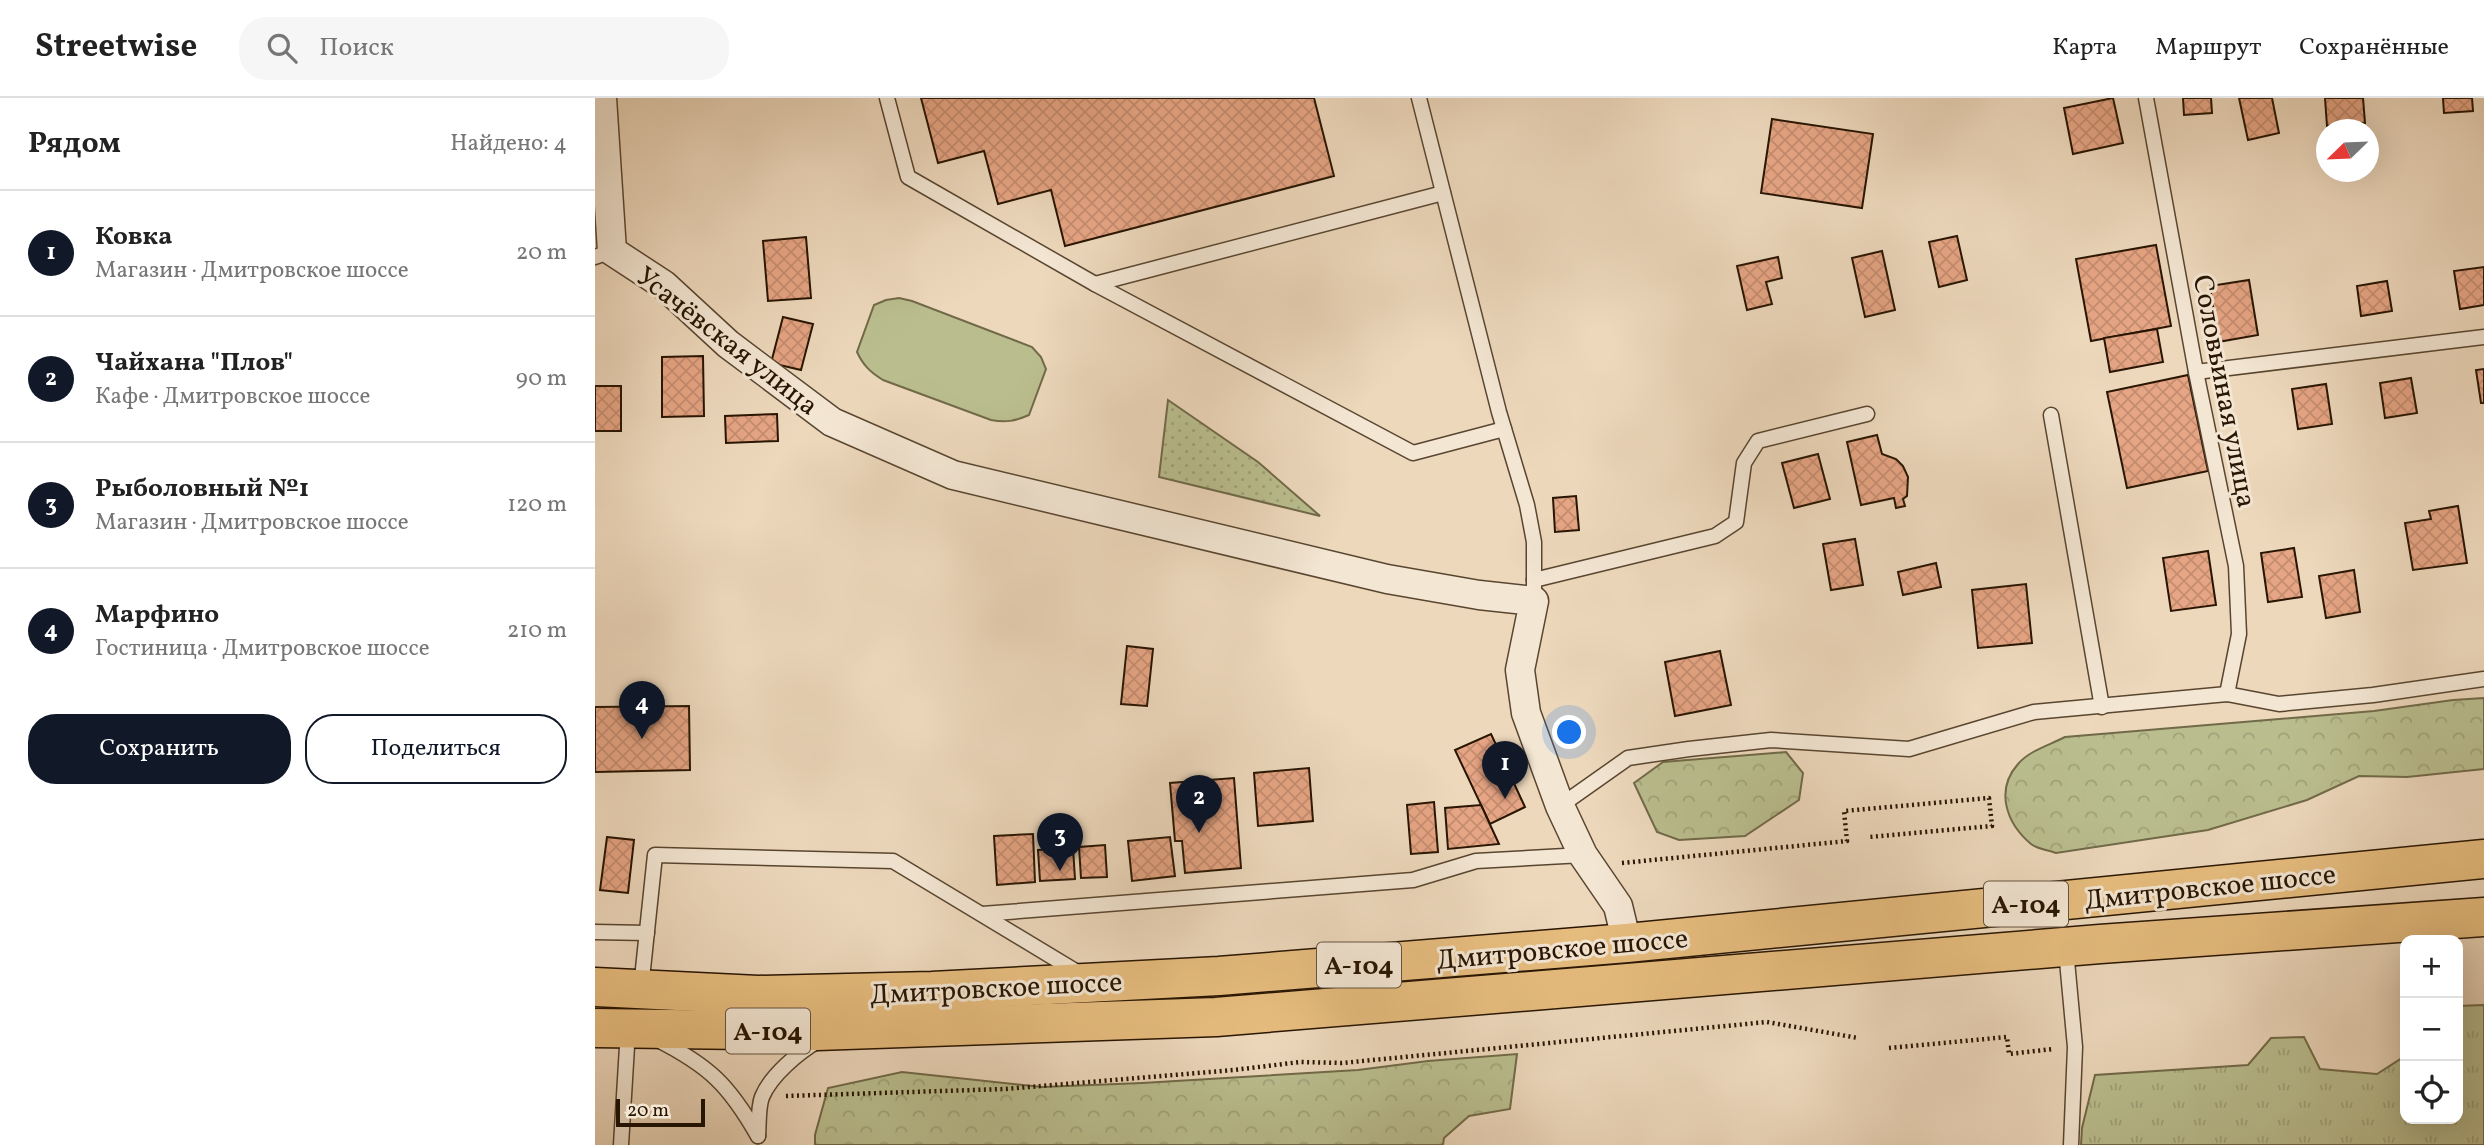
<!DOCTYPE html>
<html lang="ru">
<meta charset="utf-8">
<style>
:root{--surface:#fff;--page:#f6f6f6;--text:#222;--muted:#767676;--line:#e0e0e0;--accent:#111827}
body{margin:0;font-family:Vollkorn,serif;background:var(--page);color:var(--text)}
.controls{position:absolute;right:21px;bottom:21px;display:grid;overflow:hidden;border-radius:14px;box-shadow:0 7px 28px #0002}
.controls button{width:63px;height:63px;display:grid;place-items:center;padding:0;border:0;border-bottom:2px solid var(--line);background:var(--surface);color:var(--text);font:35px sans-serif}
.compass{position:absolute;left:1721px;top:21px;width:63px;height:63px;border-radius:50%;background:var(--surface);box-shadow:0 7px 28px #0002;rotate:247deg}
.scale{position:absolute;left:21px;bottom:18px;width:89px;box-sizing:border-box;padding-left:7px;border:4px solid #281502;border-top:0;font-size:19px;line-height:24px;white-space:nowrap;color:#281502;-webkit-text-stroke:5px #f3e6d3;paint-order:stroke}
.you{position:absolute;left:975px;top:635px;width:24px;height:24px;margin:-18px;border:5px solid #fff;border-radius:50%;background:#1a73e8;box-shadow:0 0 0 10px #1a73e833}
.badge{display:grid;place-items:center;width:46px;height:46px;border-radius:50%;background:var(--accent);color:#fff;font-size:23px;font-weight:700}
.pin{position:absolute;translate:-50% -58px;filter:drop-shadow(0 2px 4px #0008)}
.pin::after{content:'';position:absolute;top:37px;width:24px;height:21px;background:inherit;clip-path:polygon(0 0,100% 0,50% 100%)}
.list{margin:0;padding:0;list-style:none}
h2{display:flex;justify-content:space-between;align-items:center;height:91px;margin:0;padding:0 28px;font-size:30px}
h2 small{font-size:23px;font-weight:400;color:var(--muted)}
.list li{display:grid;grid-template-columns:46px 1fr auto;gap:21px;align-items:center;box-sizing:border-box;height:126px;padding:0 28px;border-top:2px solid var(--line)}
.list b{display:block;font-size:26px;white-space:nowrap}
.list p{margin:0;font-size:23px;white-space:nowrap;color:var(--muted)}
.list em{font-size:23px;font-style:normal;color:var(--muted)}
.actions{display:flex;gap:14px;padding:21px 28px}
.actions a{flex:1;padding:16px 0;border:2px solid var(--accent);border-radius:28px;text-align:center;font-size:24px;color:var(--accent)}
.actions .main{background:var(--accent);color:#fff}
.icon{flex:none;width:38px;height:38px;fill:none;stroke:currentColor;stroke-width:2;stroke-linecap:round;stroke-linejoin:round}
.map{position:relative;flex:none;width:1889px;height:1047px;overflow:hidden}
header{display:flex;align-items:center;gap:42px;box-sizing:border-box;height:98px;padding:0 35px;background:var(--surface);border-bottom:2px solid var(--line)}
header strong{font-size:33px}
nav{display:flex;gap:38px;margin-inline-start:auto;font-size:24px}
.search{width:490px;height:63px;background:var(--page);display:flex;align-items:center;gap:18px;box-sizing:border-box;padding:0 24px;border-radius:28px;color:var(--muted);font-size:26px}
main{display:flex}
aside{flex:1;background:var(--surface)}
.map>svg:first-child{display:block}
.grass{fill:url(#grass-tufts);stroke:#716a48;stroke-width:2}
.forest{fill:url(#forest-crowns);stroke:#716a48;stroke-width:2}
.park{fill:url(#park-dots);stroke:#716a48;stroke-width:2}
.pitch{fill:#babe8f;stroke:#716a48;stroke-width:2}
.building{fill:url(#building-cross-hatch);stroke:#281502;stroke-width:2}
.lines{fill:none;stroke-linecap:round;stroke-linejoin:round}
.lane-casing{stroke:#594630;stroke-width:17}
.street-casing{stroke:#594630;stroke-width:31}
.highway-casing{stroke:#281502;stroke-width:41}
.path{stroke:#281502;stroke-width:4.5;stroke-dasharray:2 3.5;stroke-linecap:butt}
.lane{stroke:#f3e6d3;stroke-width:14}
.street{stroke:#f3e6d3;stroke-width:28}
.highway{stroke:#e6bc7e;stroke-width:38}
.labels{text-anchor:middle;stroke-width:6;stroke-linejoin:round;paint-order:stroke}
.shield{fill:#f3e6d3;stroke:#655441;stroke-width:2}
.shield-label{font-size:26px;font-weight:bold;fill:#281502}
.street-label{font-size:28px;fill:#281502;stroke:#f3e6d3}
</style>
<header>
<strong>Streetwise</strong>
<div class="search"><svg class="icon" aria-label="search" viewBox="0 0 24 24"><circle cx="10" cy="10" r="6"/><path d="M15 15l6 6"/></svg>Поиск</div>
<nav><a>Карта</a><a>Маршрут</a><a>Сохранённые</a></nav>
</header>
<main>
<aside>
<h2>Рядом<small>Найдено: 4</small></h2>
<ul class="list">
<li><span class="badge">1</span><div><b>Ковка</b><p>Магазин · Дмитровское шоссе</p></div><em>20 m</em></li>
<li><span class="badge">2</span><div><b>Чайхана &quot;Плов&quot;</b><p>Кафе · Дмитровское шоссе</p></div><em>90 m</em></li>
<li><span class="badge">3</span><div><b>Рыболовный №1</b><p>Магазин · Дмитровское шоссе</p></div><em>120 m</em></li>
<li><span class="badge">4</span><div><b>Марфино</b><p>Гостиница · Дмитровское шоссе</p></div><em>210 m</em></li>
</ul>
<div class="actions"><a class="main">Сохранить</a><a>Поделиться</a></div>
</aside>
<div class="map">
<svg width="1889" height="1047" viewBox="0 0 1889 1047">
<defs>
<pattern id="grass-tufts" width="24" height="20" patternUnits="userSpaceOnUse" patternTransform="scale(1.75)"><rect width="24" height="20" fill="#babe8f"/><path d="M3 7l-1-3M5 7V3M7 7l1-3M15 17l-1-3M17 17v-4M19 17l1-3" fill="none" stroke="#a0a27a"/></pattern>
<pattern id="forest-crowns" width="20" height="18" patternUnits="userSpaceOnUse" patternTransform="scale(1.75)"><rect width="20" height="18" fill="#babe8f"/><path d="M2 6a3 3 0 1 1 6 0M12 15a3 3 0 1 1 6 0" fill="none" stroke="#a0a27a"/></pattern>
<pattern id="park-dots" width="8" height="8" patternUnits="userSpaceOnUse" patternTransform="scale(1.75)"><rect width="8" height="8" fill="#babe8f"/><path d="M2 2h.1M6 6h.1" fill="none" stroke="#a0a27a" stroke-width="1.8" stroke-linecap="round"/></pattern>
<pattern id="building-cross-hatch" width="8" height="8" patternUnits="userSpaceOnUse" patternTransform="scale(1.75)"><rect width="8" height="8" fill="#e6a584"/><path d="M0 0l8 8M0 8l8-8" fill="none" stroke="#c58d70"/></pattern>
</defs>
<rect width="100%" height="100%" fill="#edd8bc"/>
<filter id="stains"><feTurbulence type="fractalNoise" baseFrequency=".00286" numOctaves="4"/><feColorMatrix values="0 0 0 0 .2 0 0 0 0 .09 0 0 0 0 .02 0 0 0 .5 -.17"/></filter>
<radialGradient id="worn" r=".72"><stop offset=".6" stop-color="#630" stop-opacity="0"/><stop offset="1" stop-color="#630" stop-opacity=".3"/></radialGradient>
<!-- grass -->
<polygon class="grass" points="1889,907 1889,1047 1486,1047 1487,1030 1500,977 1653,967 1676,940 1709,939 1725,971 1782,976 1810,958 1810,1021 1863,1021 1863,908"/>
<!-- forest -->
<g class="forest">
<path d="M 1889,600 L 1889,671 L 1812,679 L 1764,678 L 1712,702 L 1613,732 L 1461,755 C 1454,752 1442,751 1436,746 C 1411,725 1400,692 1423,666 C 1435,652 1455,647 1470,639 L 1779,613 L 1858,602 Z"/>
<polygon points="1191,654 1208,675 1204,702 1150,738 1084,742 1062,734 1039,685 1068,664"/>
<polygon points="922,956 915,1011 874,1018 849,1040 848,1047 220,1047 220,1037 233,990 307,974 447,989 547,985 763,972 833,963"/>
</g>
<!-- park -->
<polygon class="park" points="573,302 663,364 725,418 564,379"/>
<!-- pitch -->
<path class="pitch" d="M 304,200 L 317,203 L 437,249 L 446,259 L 451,271 L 434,317 C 420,323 411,325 396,322 L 288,282 C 275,274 268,267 262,254 L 279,207 L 291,202 Z"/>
<!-- building -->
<g class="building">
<polygon points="326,0 719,0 739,78 470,148 456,92 403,106 389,53 343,65"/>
<polygon points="1518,0 1528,45 1478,56 1469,10"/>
<polygon points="1588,0 1616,0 1617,15 1589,17"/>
<polygon points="1644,0 1677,0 1684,35 1653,42"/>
<polygon points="1730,0 1768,0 1770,25 1732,28"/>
<polygon points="1848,0 1877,0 1878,13 1849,15"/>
<polygon points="1177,21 1278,36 1267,110 1166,95"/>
<polygon points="1362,138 1372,182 1344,189 1334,144"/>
<polygon points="211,139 216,200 173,203 168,143"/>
<polygon points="1561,147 1576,228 1496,243 1481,161"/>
<polygon points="1287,153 1300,212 1270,219 1257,160"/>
<polygon points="1183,159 1187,180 1171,184 1177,206 1152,212 1142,168"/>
<polygon points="1889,169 1889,207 1865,211 1859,173"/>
<polygon points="1654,182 1663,237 1623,244 1615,188"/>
<polygon points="1792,183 1797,213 1766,218 1762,188"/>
<polygon points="188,219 218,226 206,272 176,265"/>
<polygon points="1562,231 1568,264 1515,274 1509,240"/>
<polygon points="108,258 109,318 67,319 67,259"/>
<polygon points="1889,271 1889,305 1886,305 1881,272"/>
<polygon points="1593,277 1613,373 1532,390 1512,294"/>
<polygon points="1816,280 1822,315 1790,320 1785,285"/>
<polygon points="1731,286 1737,326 1703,331 1697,291"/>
<rect x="0" y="288" width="26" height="45"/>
<polygon points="182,316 183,343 131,345 130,318"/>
<polygon points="1282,337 1287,356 1301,361 1308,368 1313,379 1312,398 1308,401 1310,408 1301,410 1299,400 1266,407 1252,344"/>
<polygon points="1223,356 1235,401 1199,410 1187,365"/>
<polygon points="981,398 984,432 960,434 958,400"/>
<polygon points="1863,408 1872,465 1818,472 1810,425 1836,421 1834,413"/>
<polygon points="1260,441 1268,487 1236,492 1228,446"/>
<polygon points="1699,450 1707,499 1673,504 1666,455"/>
<polygon points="1613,453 1621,507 1576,513 1568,460"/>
<polygon points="1341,465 1346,489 1308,497 1303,474"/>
<polygon points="1759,472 1765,514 1731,520 1724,478"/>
<polygon points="1431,486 1437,545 1383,550 1377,492"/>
<polygon points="532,548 558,551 552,608 526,606"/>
<polygon points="1125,553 1136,607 1080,618 1070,564"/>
<polygon points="94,608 95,672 0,674 0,609"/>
<polygon points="896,636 930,709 895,726 860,652"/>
<polygon points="714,670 718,723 663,728 659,675"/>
<polygon points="639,680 646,770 590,775 587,743 580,743 575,685"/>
<polygon points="839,704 843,754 816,756 812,707"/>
<polygon points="886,707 904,746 853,751 850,710"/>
<polygon points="438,736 440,784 402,787 399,738"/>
<polygon points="12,739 39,742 33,795 5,792"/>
<polygon points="575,739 580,778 537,783 533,743"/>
<polygon points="510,747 512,779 486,780 484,749"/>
<polygon points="478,750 480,781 445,783 443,752"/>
</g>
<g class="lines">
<defs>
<g id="lane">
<polyline points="292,0 313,79 500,186 848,95"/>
<polyline points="824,0 904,314 932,407 939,444 939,503"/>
<polyline points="1551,0 1601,274 1641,468 1644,536 1632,596"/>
<polyline points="0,159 17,153"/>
<polyline points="500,186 818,355 909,331"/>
<polyline points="1601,274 1889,239"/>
<polyline points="1456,317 1507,609"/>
<polyline points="939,482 1120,438 1141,424 1149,365 1163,343 1272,316"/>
<polyline points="965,708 1033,660 1094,651 1176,642 1314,651 1439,614 1632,596 1684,606 1778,597 1889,581"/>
<polyline points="387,816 818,782 881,763 988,757"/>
<polyline points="0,834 52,835"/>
<polyline points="1471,852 1480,949 1476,1047"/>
<polyline points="46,890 60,757 298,763 487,877"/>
<path d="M 63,942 C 114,968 134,987 163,1038"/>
<path d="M 163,1038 C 164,1026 163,1009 167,999 C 176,977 204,954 223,943"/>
<polyline points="26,1047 33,932"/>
</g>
<polyline id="street" points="7,0 17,153 69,187 133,246 237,324 358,377 792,481 884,497 939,503 925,572 931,615 965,708 988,757 1023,808 1032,845"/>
<g id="highway">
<polyline points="0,889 163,897 337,893 624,878 1032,845 1889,761"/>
<polyline points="0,930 222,933 621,919 1505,846 1889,819"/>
</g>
</defs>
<!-- lane casing -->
<use href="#lane" class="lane-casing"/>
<!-- street casing -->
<use href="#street" class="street-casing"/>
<!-- highway casing -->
<use href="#highway" class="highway-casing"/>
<!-- path -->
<g class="path">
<polyline points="1027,765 1252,743 1249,713 1394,700 1397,728 1274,739"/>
<polyline points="1294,950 1412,939 1414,956 1458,951"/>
<polyline points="191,998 410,991 639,972 705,964 747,965 1172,924 1263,940"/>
</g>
<!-- lane -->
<use href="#lane" class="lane"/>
<!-- street -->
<use href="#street" class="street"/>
<!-- highway -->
<use href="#highway" class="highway"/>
</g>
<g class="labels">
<!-- shield labels -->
<g class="shield">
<rect x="1389" y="783.5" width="84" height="45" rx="5"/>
<rect x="722" y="844.5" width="84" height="45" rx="5"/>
<rect x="131" y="910.5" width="84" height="45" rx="5"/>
</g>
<g class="shield-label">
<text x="1431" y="815">А-104</text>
<text x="764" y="876">А-104</text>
<text x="173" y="942">А-104</text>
</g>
<!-- street labels -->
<g class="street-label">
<text transform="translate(133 242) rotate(38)" y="10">Усачёвская улица</text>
<text transform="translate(1631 293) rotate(79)" y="10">Соловьиная улица</text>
<text transform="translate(1615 788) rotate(-6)" y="10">Дмитровское шоссе</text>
<text transform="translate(967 850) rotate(-5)" y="10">Дмитровское шоссе</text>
<text transform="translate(401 889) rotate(-3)" y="10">Дмитровское шоссе</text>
</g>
</g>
<rect width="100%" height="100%" filter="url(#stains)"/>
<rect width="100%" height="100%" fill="url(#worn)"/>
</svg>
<div class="controls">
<button>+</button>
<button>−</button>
<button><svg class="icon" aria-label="locate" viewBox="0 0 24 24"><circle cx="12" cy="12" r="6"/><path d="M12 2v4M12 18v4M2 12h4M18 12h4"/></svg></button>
</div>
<svg class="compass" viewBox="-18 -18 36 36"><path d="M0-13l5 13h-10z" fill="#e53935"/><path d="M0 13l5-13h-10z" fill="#767676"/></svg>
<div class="scale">20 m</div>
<div class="you"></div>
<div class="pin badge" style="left:910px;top:701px">1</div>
<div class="pin badge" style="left:604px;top:735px">2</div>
<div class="pin badge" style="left:465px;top:773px">3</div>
<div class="pin badge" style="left:47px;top:641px">4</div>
</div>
</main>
